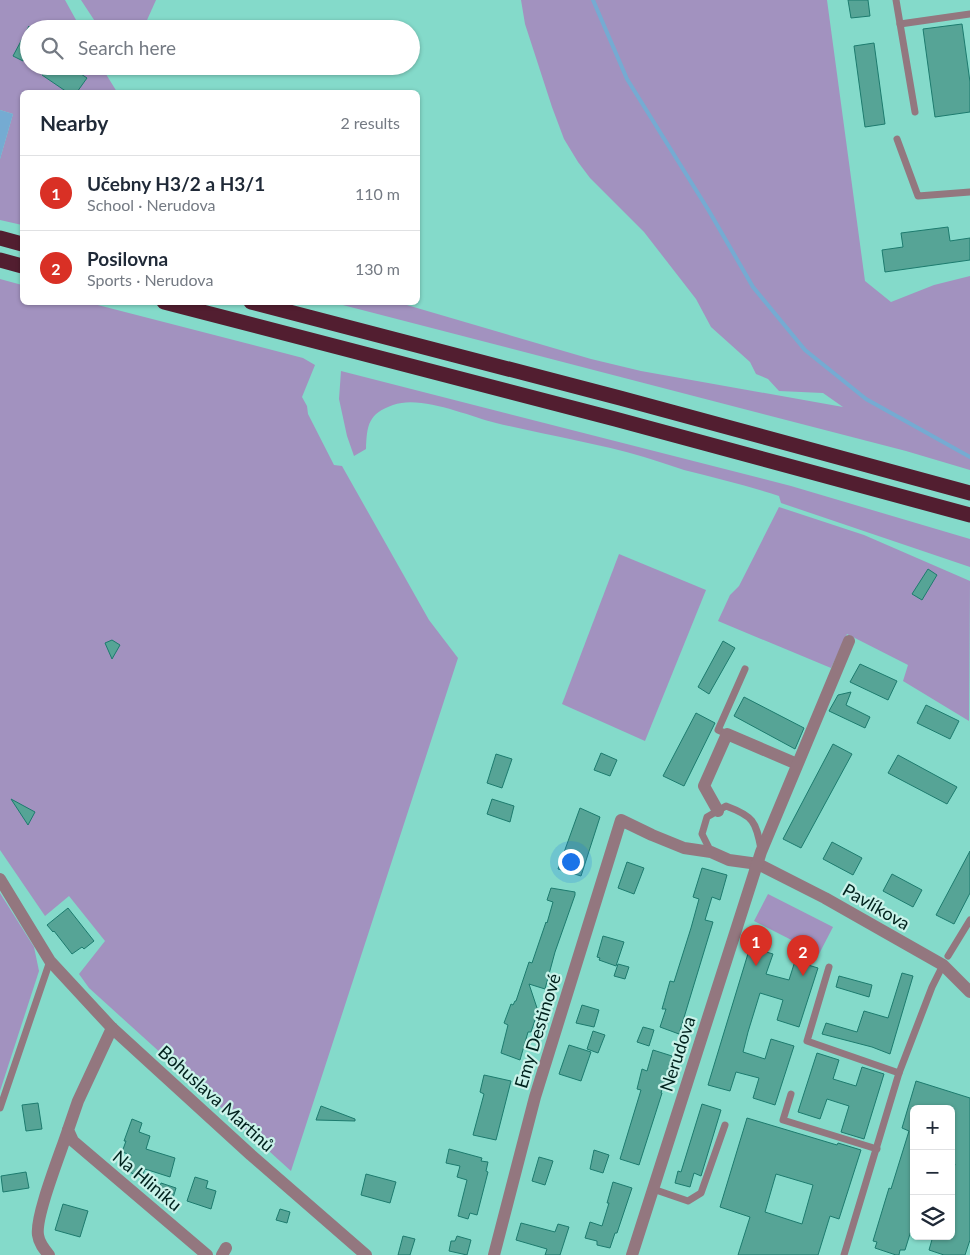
<!DOCTYPE html>
<meta charset="utf-8">
<style>
:root{--surface:#fff;--page:#f6f6f7;--text:#1f2937;--muted:#747a83;--line:#e0e1e3;--accent:#d93025}
body{margin:0;font-family:Lato,sans-serif;background:var(--page);color:var(--text)}
.controls{position:absolute;right:15px;bottom:15px;display:grid;overflow:hidden;border-radius:8px;box-shadow:0 1px 4px #0004}
.controls button{width:45px;height:45px;display:grid;place-items:center;padding:0;border:0;border-bottom:1px solid var(--line);background:var(--surface);color:var(--text);font:25px sans-serif}
.you{position:absolute;left:570px;top:861px;width:18px;height:18px;margin:-12px;border:4px solid #fff;border-radius:50%;background:#1a73e8;box-shadow:0 0 0 8px #1a73e833}
.badge{display:grid;place-items:center;width:32px;height:32px;border-radius:50%;background:var(--accent);color:#fff;font-size:16px;font-weight:700}
.pin{position:absolute;translate:-50% -41px;filter:drop-shadow(0 1px 2px #0008)}
.pin::after{content:'';position:absolute;top:26px;width:18px;height:15px;background:inherit;clip-path:polygon(0 0,100% 0,50% 100%)}
.list{margin:0;padding:0;list-style:none}
h2{display:flex;justify-content:space-between;align-items:center;height:65px;margin:0;padding:0 20px;font-size:21px}
h2 small{font-size:16px;font-weight:400;color:var(--muted)}
.list li{display:grid;grid-template-columns:32px 1fr auto;gap:15px;align-items:center;box-sizing:border-box;height:75px;padding:0 20px;border-top:1px solid var(--line)}
.list b{display:block;font-size:19px;white-space:nowrap}
.list p{margin:0;font-size:16px;white-space:nowrap;color:var(--muted)}
.list em{font-size:16px;font-style:normal;color:var(--muted)}
.icon{flex:none;width:28px;height:28px;fill:none;stroke:currentColor;stroke-width:2;stroke-linecap:round;stroke-linejoin:round}
.map{position:relative;flex:none;width:970px;height:1255px;overflow:hidden}
.search{position:absolute;background:var(--surface);box-shadow:0 1px 4px #0004;left:20px;top:20px;width:400px;height:55px;display:flex;align-items:center;gap:12px;box-sizing:border-box;padding:0 18px;border-radius:28px;color:var(--muted);font-size:19px}
.panel{position:absolute;background:var(--surface);box-shadow:0 1px 4px #0004;left:20px;top:90px;width:400px;height:215px;border-radius:8px}
.map>svg:first-child{display:block}
.green{fill:#a292bf}
.water{fill:#75abd2}
.lines{fill:none;stroke-linecap:round;stroke-linejoin:round}
.stream{stroke:#75abd2;stroke-width:4}
.building{fill:#56a496;stroke:#1d7b6e;fill-rule:evenodd}
.service{stroke:#93777f;stroke-width:7}
.minor{stroke:#93777f;stroke-width:12}
.motorway{stroke:#521e30;stroke-width:15}
.labels{text-anchor:middle;stroke-width:4.5;stroke-linejoin:round;paint-order:stroke}
.street-label{font-size:18px;fill:#00221d;stroke:#c9f2e9}
</style>
<div class="map">
<svg width="970" height="1255" viewBox="0 0 970 1255">
<rect width="100%" height="100%" fill="#84daca"/>
<!-- green -->
<g class="green">
<polygon points="0,0 65,0 81,29 29,29 29,66 101,66 117,92 22,92 22,225 0,220 0,159 13,114 0,110"/>
<polygon points="81,0 156,0 143,29 100,29"/>
<polygon points="521,0 827,0 865,281 891,302 934,285 970,276 970,470 906,451 335,303 400,303 591,359 641,371 843,407 823,393 779,391 768,379 756,374 750,362 711,327 696,299 644,232 590,178 578,162 564,139 552,107 525,24"/>
<polygon points="0,279 22,285 22,302 90,303 303,358 315,365 302,397 307,406 308,414 334,465 342,466 429,620 458,658 291,1171 89,988 79,974 105,941 69,896 45,916 0,850"/>
<path d="M 341,371 L 791,486 L 970,539 L 970,567 L 781,503 L 779,496 C 748,486 716,478 684,470 C 671,466 658,461 644,457 C 596,443 545,435 496,423 C 467,416 422,395 393,405 C 368,414 367,425 366,449 L 354,456 L 347,436 L 339,399 Z"/>
<polygon points="779,507 864,535 970,581 969,721 903,681 908,665 847,634 831,668 718,621 730,595 739,586"/>
<polygon points="619,554 706,590 645,741 562,704"/>
<polygon points="0,893 34,947 39,971 0,1091"/>
<polygon points="768,894 833,927 819,954 754,921"/>
</g>
<!-- water -->
<polygon class="water" points="0,110 13,114 0,159"/>
<g class="lines">
<!-- stream -->
<polyline class="stream" points="593,0 627,79 709,211 753,287 805,350 866,399 970,457"/>
</g>
<!-- building -->
<g class="building">
<polygon points="848,0 868,0 870,16 851,18"/>
<polygon points="962,24 970,82 970,112 935,117 923,29"/>
<polygon points="29,26 29,51 23,61 13,56"/>
<polygon points="874,43 885,124 865,127 854,46"/>
<polygon points="49,66 69,66 87,78 77,92 67,92 42,75"/>
<polygon points="948,227 950,241 970,238 970,260 885,272 882,250 903,247 901,233"/>
<polygon points="928,569 937,575 922,600 912,594"/>
<polygon points="112,640 120,645 112,659 105,643"/>
<polygon points="723,641 735,648 709,694 698,687"/>
<polygon points="860,664 897,681 888,700 850,682"/>
<polygon points="851,692 846,705 870,717 865,728 829,711 838,695"/>
<polygon points="744,697 804,728 795,749 734,716"/>
<polygon points="926,705 959,721 950,739 917,723"/>
<polygon points="696,713 715,723 684,786 663,776"/>
<polygon points="833,744 852,754 801,848 783,839"/>
<polygon points="601,753 617,760 610,776 594,770"/>
<polygon points="496,754 512,759 502,788 487,783"/>
<polygon points="898,755 957,787 947,804 888,773"/>
<polygon points="11,799 35,812 28,825"/>
<polygon points="492,799 514,806 510,822 487,814"/>
<polygon points="580,808 600,817 581,876 558,869"/>
<polygon points="832,842 862,858 853,875 823,859"/>
<polygon points="970,851 970,893 954,924 936,915"/>
<polygon points="627,862 644,868 634,894 618,888"/>
<polygon points="702,868 727,875 720,900 712,897 705,920 713,922 679,1034 660,1027 666,1009 662,1009 670,981 674,982 691,928 699,899 693,897"/>
<polygon points="892,874 922,890 913,907 883,891"/>
<polygon points="551,888 575,892 575,895 555,952 545,989 529,984 538,1011 531,1032 528,1032 520,1060 501,1053 508,1025 504,1023 511,1004 513,1005 515,1001 516,1001 529,962 532,963 546,922 547,923 553,902 547,900"/>
<polygon points="68,908 94,941 84,949 82,947 72,954 54,931 53,932 47,925"/>
<polygon points="603,936 624,942 616,966 599,960 600,958 597,957"/>
<polygon points="750,947 773,954 766,974 789,980 795,961 818,968 799,1027 777,1020 783,1000 760,993 748,1032 743,1052 765,1059 771,1039 794,1046 775,1105 753,1098 759,1078 736,1072 730,1091 708,1085"/>
<polygon points="618,964 629,967 625,979 614,976"/>
<polygon points="902,973 913,976 890,1054 872,1047 822,1034 826,1023 857,1032 864,1011 888,1018"/>
<polygon points="839,976 872,985 869,997 836,987"/>
<polygon points="582,1005 599,1010 594,1027 576,1023"/>
<polygon points="643,1027 654,1030 649,1046 637,1042"/>
<polygon points="593,1031 605,1035 598,1053 587,1049"/>
<polygon points="569,1045 591,1052 581,1081 559,1074"/>
<polygon points="653,1050 672,1056 661,1093 662,1093 639,1165 620,1159 641,1090 637,1089 642,1069 647,1071"/>
<polygon points="817,1053 839,1060 833,1079 856,1086 862,1067 884,1074 864,1139 841,1132 849,1106 827,1099 820,1119 798,1112"/>
<polygon points="484,1075 511,1081 496,1140 473,1135 484,1094 480,1092"/>
<polygon points="916,1081 970,1098 970,1240 965,1255 944,1255 929,1250 933,1236 951,1236 951,1178 955,1164 951,1163 951,1109 914,1109 914,1221 905,1250 900,1250 899,1255 896,1255 875,1248 877,1242 873,1241 889,1188 891,1189 909,1131 902,1128"/>
<polygon points="38,1103 42,1129 26,1131 22,1105"/>
<polygon points="702,1104 721,1110 701,1176 694,1173 690,1187 675,1183 678,1171 681,1172"/>
<polygon points="321,1106 355,1119 355,1121 316,1120"/>
<path d="M 747,1118 L 837,1145 L 838,1143 L 861,1150 L 839,1219 L 830,1216 L 818,1255 L 738,1255 L 750,1217 L 720,1207 ZM 776,1174 L 813,1185 L 802,1224 L 765,1212 Z"/>
<polygon points="132,1119 142,1123 139,1132 150,1136 146,1149 175,1158 170,1177 145,1169 142,1177 126,1171 131,1155 122,1152 126,1141 124,1141"/>
<polygon points="449,1149 482,1158 481,1161 488,1162 486,1171 488,1172 477,1215 470,1213 468,1219 458,1216 467,1180 457,1177 460,1166 446,1163"/>
<polygon points="594,1150 609,1155 603,1173 590,1169"/>
<polygon points="539,1157 553,1161 545,1185 532,1181"/>
<polygon points="26,1172 29,1188 3,1192 1,1176"/>
<polygon points="366,1174 396,1182 390,1203 361,1195"/>
<polygon points="195,1177 208,1181 206,1188 216,1191 211,1209 187,1201"/>
<polygon points="613,1182 632,1188 617,1233 615,1233 610,1248 597,1245 597,1241 585,1238 590,1222 602,1226 609,1203 607,1203"/>
<polygon points="161,1183 176,1188 172,1201 157,1196"/>
<polygon points="63,1204 88,1211 80,1237 55,1230"/>
<polygon points="280,1209 290,1212 287,1223 276,1220"/>
<polygon points="521,1223 555,1232 558,1224 569,1227 560,1255 545,1255 547,1249 516,1240"/>
<polygon points="403,1236 415,1239 410,1255 398,1255"/>
<polygon points="457,1236 471,1240 467,1255 449,1251 451,1241 455,1241"/>
</g>
<g class="lines">
<!-- service -->
<g class="service">
<polyline points="896,0 915,112"/>
<polyline points="900,24 970,14"/>
<polyline points="897,139 918,196 970,192"/>
<polyline points="727,734 718,730 745,669"/>
<path d="M 711,852 L 702,834 L 707,817 L 726,806 C 753,816 756,821 761,849"/>
<polyline points="948,956 970,920"/>
<polyline points="829,967 807,1041 899,1073"/>
<polyline points="791,1094 783,1120 877,1149"/>
<polyline points="0,1108 50,961"/>
<polyline points="653,1189 688,1201 701,1193 725,1125"/>
<polyline points="844,1255 899,1073 932,987 943,965"/>
</g>
<!-- minor -->
<g class="minor">
<polyline points="718,811 704,786 727,734 797,764"/>
<polyline points="0,879 50,961 112,1028 251,1155 366,1255"/>
<polyline points="112,1028 78,1101 68,1130 73,1141 207,1255"/>
<path d="M 49,1255 C 44,1249 39,1243 38,1235 C 35,1216 61,1152 68,1130"/>
<polyline points="222,1255 226,1248"/>
<polyline points="494,1255 535,1097 621,820 652,835 684,848 711,852 729,860 758,864 825,898 943,965 970,992"/>
<polyline points="632,1255 761,852 849,641"/>
</g>
<!-- motorway -->
<g class="motorway">
<polyline points="0,238 22,244"/>
<polyline points="0,260 22,266"/>
<polyline points="164,302 615,419 970,515"/>
<polyline points="251,302 620,398 970,493"/>
</g>
</g>
<g class="labels">
<!-- street labels -->
<g class="street-label">
<text transform="translate(876 907) rotate(30)" y="6">Pavlíkova</text>
<text transform="translate(538 1031) rotate(-73)" y="6">Emy Destinové</text>
<text transform="translate(678 1054) rotate(-72)" y="6">Nerudova</text>
<text transform="translate(216 1099) rotate(42)" y="6">Bohuslava Martinů</text>
<text transform="translate(147 1181) rotate(40)" y="6">Na Hliníku</text>
</g>
</g>
</svg>
<div class="controls">
<button>+</button>
<button>−</button>
<button><svg class="icon" aria-label="layers" viewBox="0 0 24 24"><path d="M12 4l9 5-9 5-9-5zM3 14l9 5 9-5"/></svg></button>
</div>
<div class="you"></div>
<div class="pin badge" style="left:756px;top:966px">1</div>
<div class="pin badge" style="left:803px;top:976px">2</div>
<div class="search"><svg class="icon" aria-label="search" viewBox="0 0 24 24"><circle cx="10" cy="10" r="6"/><path d="M15 15l6 6"/></svg>Search here</div>
<section class="panel">
<h2>Nearby<small>2 results</small></h2>
<ul class="list">
<li><span class="badge">1</span><div><b>Učebny H3/2 a H3/1</b><p>School · Nerudova</p></div><em>110 m</em></li>
<li><span class="badge">2</span><div><b>Posilovna</b><p>Sports · Nerudova</p></div><em>130 m</em></li>
</ul>
</section>
</div>
